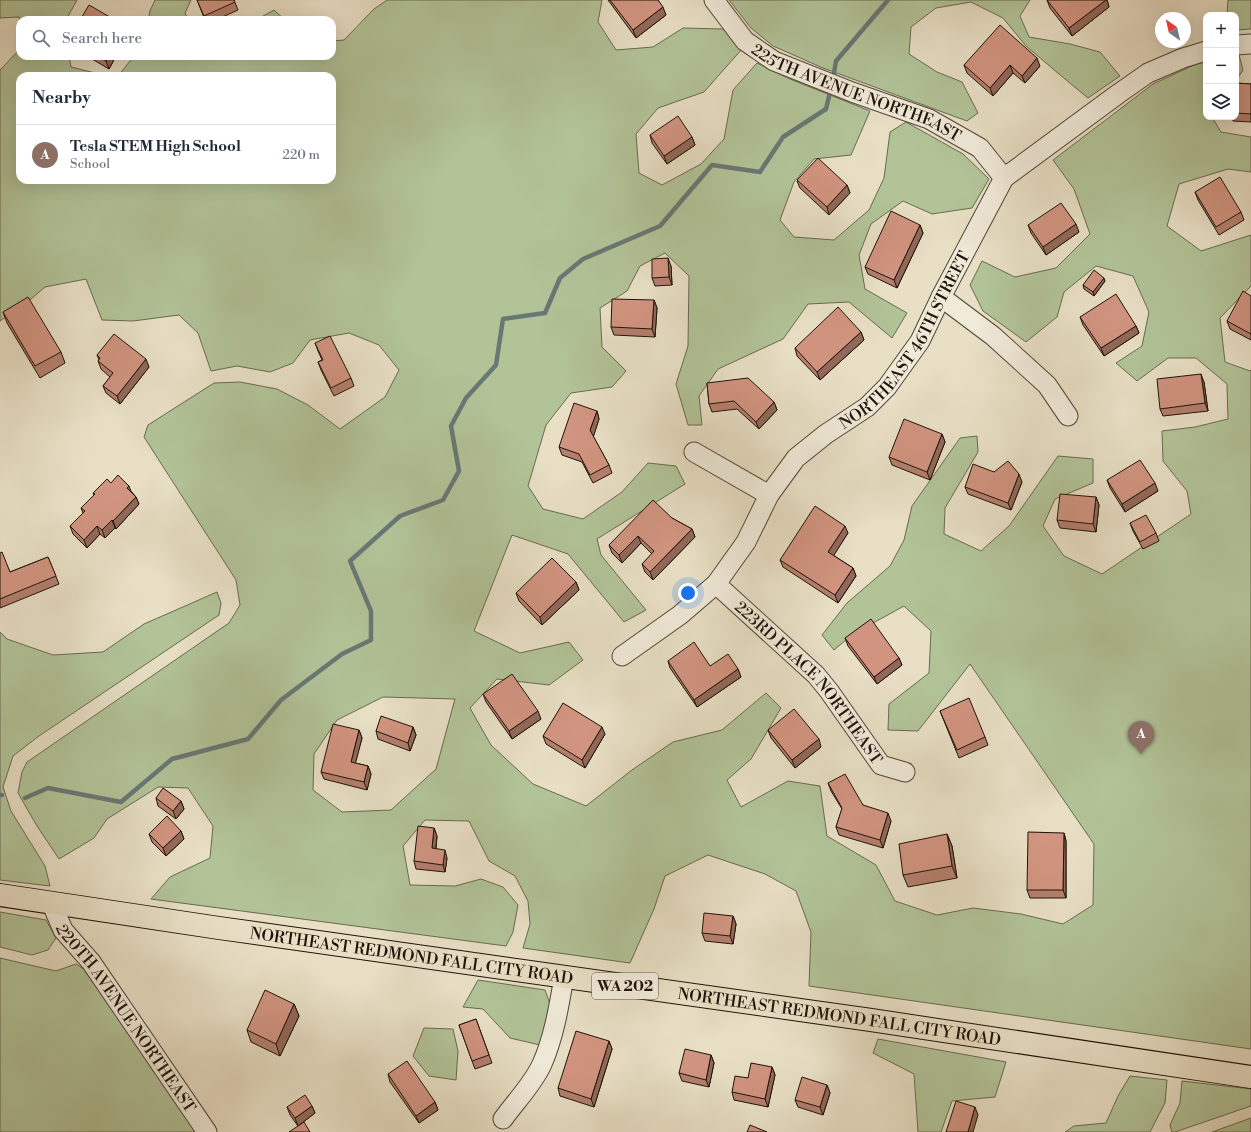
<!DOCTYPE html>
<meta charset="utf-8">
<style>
:root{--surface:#fff;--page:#f6f6f7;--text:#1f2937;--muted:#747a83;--line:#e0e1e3;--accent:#0b8043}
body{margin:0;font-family:"Libre Bodoni",serif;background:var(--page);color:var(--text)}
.controls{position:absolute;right:12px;top:12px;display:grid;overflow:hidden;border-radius:8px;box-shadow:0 4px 16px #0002}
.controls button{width:36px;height:36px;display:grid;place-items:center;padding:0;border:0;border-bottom:1px solid var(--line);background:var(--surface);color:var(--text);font:20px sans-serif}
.compass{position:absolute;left:1155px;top:12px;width:36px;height:36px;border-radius:50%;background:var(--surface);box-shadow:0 4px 16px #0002;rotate:326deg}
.you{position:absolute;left:688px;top:593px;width:14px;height:14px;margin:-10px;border:3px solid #fff;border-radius:50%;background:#1a73e8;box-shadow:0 0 0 6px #1a73e833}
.badge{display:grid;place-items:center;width:26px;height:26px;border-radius:50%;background:var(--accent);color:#fff;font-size:13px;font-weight:700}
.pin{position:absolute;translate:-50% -33px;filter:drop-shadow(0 1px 2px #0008)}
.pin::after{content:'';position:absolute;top:21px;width:14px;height:12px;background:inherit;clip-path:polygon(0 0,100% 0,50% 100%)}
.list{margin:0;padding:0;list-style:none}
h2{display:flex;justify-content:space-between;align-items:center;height:52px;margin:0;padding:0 16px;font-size:17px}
h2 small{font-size:13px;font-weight:400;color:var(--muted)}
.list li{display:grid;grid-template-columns:26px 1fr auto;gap:12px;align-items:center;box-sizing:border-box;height:60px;padding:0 16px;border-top:1px solid var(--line)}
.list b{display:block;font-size:15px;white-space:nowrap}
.list p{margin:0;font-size:13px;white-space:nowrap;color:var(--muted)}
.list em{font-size:13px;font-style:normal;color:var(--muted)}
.icon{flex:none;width:22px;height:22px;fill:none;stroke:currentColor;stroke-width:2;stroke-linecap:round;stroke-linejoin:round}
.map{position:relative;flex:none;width:1251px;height:1132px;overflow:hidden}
.search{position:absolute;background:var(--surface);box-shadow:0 4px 16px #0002;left:16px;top:16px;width:320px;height:44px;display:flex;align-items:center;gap:10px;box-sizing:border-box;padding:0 14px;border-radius:12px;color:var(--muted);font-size:15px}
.panel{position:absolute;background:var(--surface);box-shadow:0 4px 16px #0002;left:16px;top:72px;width:320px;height:112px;border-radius:12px}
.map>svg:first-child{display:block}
.green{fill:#b2c398;stroke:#686b50;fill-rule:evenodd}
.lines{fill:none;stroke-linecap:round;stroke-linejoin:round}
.stream{stroke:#687875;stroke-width:4.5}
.minor-casing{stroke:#514638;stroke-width:21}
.major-casing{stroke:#1f1309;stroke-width:24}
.minor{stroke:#f0ead9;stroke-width:19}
.major{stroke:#e8dfc5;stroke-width:22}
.wall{fill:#b47f6e;stroke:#1f1309}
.shaded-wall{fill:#92685a;stroke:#1f1309}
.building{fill:#d19480;stroke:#1f1309}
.labels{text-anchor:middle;stroke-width:3;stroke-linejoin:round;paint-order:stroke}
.shield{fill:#f0ead9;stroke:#5e5447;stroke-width:1}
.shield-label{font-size:15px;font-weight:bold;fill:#1f1309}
.street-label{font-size:16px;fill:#1f1309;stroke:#f0ead9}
</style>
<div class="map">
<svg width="1251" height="1132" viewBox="0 0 1251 1132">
<rect width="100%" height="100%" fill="#e8dfc5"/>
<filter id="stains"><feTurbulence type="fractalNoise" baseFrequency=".005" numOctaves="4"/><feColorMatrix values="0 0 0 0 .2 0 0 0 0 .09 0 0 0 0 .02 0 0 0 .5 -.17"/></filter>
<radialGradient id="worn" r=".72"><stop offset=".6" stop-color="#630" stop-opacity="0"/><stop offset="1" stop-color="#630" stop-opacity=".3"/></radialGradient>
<!-- green -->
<g class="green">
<polygon points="0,0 77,0 66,20 20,20 19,17 0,18"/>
<polygon points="155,0 191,0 185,13 188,20 148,20 150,11"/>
<path d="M 387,0 L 602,0 L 598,22 L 616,50 L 653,47 L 683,28 L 723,29 L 742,49 L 704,92 L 658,108 L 636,134 L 639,173 L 662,185 L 701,164 L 724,139 L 733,90 L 757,63 L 790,79 L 870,111 L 851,155 L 814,159 L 794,182 L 780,220 L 794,237 L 834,240 L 869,210 L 884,178 L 890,132 L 906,122 L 963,154 L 989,179 L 972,208 L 932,214 L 903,201 L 871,224 L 859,255 L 865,289 L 907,313 L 892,338 L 849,302 L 808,304 L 783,339 L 718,369 L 699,396 L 702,425 L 688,425 L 676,384 L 688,346 L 689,276 L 665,253 L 640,266 L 627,291 L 600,308 L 602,347 L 626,371 L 612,387 L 571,393 L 546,425 L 528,486 L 543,509 L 583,519 L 622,492 L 648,463 L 676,466 L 685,484 L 597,539 L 601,555 L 646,610 L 624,622 L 568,554 L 512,535 L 474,631 L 520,653 L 569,642 L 583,660 L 549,685 L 497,679 L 470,708 L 491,745 L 533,784 L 586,806 L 632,770 L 673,742 L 722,730 L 766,693 L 781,708 L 751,759 L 727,780 L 741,807 L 788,781 L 820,786 L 827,836 L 876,865 L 895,901 L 937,915 L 973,908 L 1021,914 L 1063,924 L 1093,905 L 1094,844 L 970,664 L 918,731 L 888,730 L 889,704 L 929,673 L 931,631 L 904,606 L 853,634 L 834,650 L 822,635 L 847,603 L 890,566 L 904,540 L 912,506 L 960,438 L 977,436 L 978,452 L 945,508 L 944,534 L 981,551 L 1009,526 L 1058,456 L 1093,459 L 1093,483 L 1055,499 L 1043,526 L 1064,556 L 1102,574 L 1191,514 L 1187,491 L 1163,461 L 1162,431 L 1195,427 L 1228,419 L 1227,384 L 1196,358 L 1168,358 L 1137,381 L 1116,363 L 1142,346 L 1149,312 L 1133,276 L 1096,266 L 1064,292 L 1057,317 L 1026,342 L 983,311 L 970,285 L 982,261 L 1015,277 L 1056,268 L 1090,234 L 1074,189 L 1053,160 L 1153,84 L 1196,64 L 1206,62 L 1206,117 L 1212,117 L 1221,132 L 1251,137 L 1251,172 L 1228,169 L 1179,184 L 1167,226 L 1201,251 L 1251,235 L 1251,286 L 1220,318 L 1225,362 L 1250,371 L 1251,370 L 1251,1049 L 809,986 L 811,932 L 796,891 L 765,874 L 708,855 L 665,876 L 654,909 L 630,963 L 523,948 L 530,924 L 528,901 L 515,876 L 489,861 L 469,821 L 425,820 L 403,846 L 410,885 L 455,886 L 481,879 L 503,887 L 518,905 L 513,932 L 506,946 L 151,899 L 170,877 L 210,858 L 213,826 L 188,788 L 158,787 L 107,819 L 94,838 L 59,859 L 37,826 L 18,793 L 22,772 L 27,762 L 229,623 L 240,605 L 236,580 L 144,437 L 148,425 L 214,383 L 240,382 L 277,389 L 308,405 L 340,429 L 385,397 L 399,370 L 379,345 L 349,333 L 310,340 L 293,363 L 270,372 L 237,366 L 211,371 L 198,333 L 179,315 L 133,321 L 102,320 L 86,279 L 45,287 L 24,305 L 0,321 L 0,70 L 20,49 L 20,56 L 69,56 L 71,67 L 107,76 L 20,76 L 20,180 L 332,180 L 332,76 L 118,76 L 134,56 L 332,56 L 332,41 L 344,40 L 374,9 ZM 383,697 L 455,699 L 436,769 L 391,810 L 342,812 L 313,790 L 314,754 L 337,720 Z"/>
<polygon points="729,0 1030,0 1020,16 1029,37 1070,44 1100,52 1120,76 1088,98 1059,74 1026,46 1003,18 971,2 936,8 911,27 909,54 937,72 962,82 978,113 967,121 823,68 773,46 751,28"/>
<polygon points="1228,0 1251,0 1251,29 1236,30 1236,15 1227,15"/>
<polygon points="274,10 285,20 256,20"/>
<polygon points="1239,55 1243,70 1236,81 1236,56"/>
<polygon points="217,592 221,603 219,615 39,736 13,756 3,787 11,811 45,866 50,886 0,880 0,632 7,639 53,655 103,652 144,624"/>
<polygon points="0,912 46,920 56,938 48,950 32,955 0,947"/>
<polygon points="0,958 56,971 76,964 88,972 198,1132 0,1132"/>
<polygon points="478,980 545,990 550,1004 540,1045 510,1038 483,1009 463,1007"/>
<polygon points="424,1028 453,1029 458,1051 456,1080 429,1076 413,1056"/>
<polygon points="878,1039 1006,1062 995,1097 952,1101 941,1132 918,1132 914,1074 873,1053"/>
<polygon points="1130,1076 1167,1080 1165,1103 1150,1132 1065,1132 1074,1126 1106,1123 1118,1096"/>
<polygon points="1182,1081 1251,1089 1251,1106 1175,1132 1172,1132 1170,1125 1180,1103"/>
<polygon points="1251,1118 1251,1132 1212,1132"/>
</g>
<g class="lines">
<!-- stream -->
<g class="stream">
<polyline points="833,79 836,61 888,0"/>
<polyline points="0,795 2,795"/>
<polyline points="25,798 48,788 121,802 172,759 248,739 281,700 342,654 371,640 371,611 350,561 400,516 443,500 459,471 451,426 466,398 496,365 503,319 545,313 560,278 583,259 660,226 712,165 760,172 783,137 826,109 831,88"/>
</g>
<defs>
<g id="minor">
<path id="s1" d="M 714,0 L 745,41 L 774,61 L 852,92 L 929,119 L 980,148 L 1004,178"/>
<polyline points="1236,45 1251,44"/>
<polyline points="941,297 993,336 1047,385 1068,416"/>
<polyline points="694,452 769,495"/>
<path id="s2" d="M 716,584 L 816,675 L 829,691 L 881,765 L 905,772"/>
<path id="s3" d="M 622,656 L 680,615 L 716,584 L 746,542 L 769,495 L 796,458 L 826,434 L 867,407 L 887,387 L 920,341 L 941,297 L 1004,178 L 1118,94 L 1148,73 L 1183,58 L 1206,51"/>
<path id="s4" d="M 51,902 L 63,930 L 91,962 L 207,1132"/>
<path d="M 503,1119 C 516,1101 533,1084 542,1064 C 554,1037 559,1006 564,977"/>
</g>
<g id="major">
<path id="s5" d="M 0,895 L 219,928 L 871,1020 L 1251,1077"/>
</g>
</defs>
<!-- minor casing -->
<use href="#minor" class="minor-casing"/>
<!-- major casing -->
<use href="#major" class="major-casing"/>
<!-- minor -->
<use href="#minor" class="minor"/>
<!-- major -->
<use href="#major" class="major"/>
</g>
<!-- wall -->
<g class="wall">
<polygon points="197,0 234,0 238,10 216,20 205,20"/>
<polygon points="608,0 658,0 666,15 636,38"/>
<polygon points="1047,0 1107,0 1109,7 1072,36 1050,8"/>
<polygon points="87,56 116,56 109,69"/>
<polygon points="964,65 1040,66 1025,83 1013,73 993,96 967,73"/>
<polygon points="1236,83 1251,84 1251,122 1233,121 1232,117 1236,117"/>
<polygon points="650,135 692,137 695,145 667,164 652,143"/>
<polygon points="797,181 847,185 850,193 829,215 800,188"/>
<polygon points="1195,192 1241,212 1244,220 1219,235 1198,200"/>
<polygon points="920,225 923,233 897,288 868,274 865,267"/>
<polygon points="1028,225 1079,232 1046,255 1031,233"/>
<polygon points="671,266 672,285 655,286 652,278"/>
<polygon points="1105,281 1094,296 1084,289 1083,285"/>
<polygon points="1251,296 1251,340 1230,329 1227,321"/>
<polygon points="654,300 657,308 655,337 614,335 611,327"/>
<polygon points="3,312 61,352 65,363 40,378 7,323"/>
<polygon points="1080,317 1136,326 1139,333 1104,356 1083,325"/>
<polygon points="861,332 864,340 820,380 797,356 795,348"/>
<polygon points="315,343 351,378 354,386 334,396 321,370 318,362 322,360 318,351"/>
<polygon points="97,355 149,367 120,404 106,393 103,386 110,377 101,369 98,361 99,360"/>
<polygon points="1204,382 1208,411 1163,416 1160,409"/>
<polygon points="707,383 774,402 777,410 759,429 737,409 712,412 709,404"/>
<polygon points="597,411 599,419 593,436 609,465 612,473 593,483 582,462 562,455 559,447"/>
<polygon points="942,434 945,442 930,480 892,465 889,457"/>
<polygon points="994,472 1022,482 1011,510 968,494 965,487"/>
<polygon points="1107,480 1158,491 1125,512 1110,488"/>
<polygon points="111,483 131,491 136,497 139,504 116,529 115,528 105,538 100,534 87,548 73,534 70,526 83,513 81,508 94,495 93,493"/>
<polygon points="1096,497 1099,505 1096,532 1060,528 1057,520"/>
<polygon points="672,518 692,529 695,537 653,580 645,572 642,564 652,554 641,543 622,563 612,553 609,545"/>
<polygon points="1130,523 1156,533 1159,541 1143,549 1133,531"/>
<polygon points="848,533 833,555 853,568 856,576 838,603 783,567 780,560"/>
<polygon points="0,553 10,572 48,557 59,584 0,608"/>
<polygon points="576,582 579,590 542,625 519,601 516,593"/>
<polygon points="845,638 899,658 902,665 877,684 848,646"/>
<polygon points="668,661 738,669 741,677 697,707 670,668"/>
<polygon points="483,694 541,719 512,739 486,702"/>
<polygon points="940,711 985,737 988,745 959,758"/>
<polygon points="413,727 416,735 410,751 378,739 376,731"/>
<polygon points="359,730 362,738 355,763 368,766 371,774 367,790 324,779 321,772"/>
<polygon points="768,730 821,747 795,768 771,738"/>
<polygon points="605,734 585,768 546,744 543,736"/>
<polygon points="828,783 863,805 891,821 883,848 839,835 836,827 842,809 831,791"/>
<polygon points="156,798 181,801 184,809 176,819 158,806"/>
<polygon points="434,828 437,836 436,849 447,858 445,872 416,869 414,861"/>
<polygon points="181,831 184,839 166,856 152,842 149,834"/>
<polygon points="1064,833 1066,841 1066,898 1030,898 1027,890"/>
<polygon points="947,834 952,846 957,878 908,887 903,875"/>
<polygon points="733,916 736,924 733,944 705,941 702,933"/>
<polygon points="294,1004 299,1016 280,1056 251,1042 247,1030"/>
<polygon points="476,1019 492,1063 475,1069 459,1025"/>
<polygon points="609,1041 612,1049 594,1107 560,1096 558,1088"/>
<polygon points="711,1055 714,1063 709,1087 682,1081 679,1073"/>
<polygon points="772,1067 775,1075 768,1107 734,1100 732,1092 748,1078"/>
<polygon points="388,1074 435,1102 438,1110 419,1123 390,1082"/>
<polygon points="827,1085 830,1093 823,1115 798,1107 795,1100"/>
<polygon points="312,1106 315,1113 298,1126 290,1115 287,1107"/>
</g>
<!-- shaded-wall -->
<g class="shaded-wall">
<polygon points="1106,0 1107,0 1109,7 1072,36 1069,28"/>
<polygon points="663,7 666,15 636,38 633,30"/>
<polygon points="109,56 116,56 109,69 106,61"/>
<polygon points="1037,58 1040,66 1025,83 1022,76"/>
<polygon points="1010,65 1013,73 993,96 990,88"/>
<polygon points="692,137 695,145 667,164 664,156"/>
<polygon points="847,185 850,193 829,215 827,207"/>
<polygon points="1076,224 1079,232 1046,255 1043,247"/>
<polygon points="920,225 923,233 897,288 894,280"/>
<polygon points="668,258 671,266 672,285 669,277"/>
<polygon points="1104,278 1105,281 1094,296 1093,292"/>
<polygon points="654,300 657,308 655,337 652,329"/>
<polygon points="1136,326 1139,333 1104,356 1101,348"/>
<polygon points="861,332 864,340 820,380 817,372"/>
<polygon points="146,359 149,367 120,404 117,396"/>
<polygon points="1201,374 1204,382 1208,411 1205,403"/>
<polygon points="774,402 777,410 759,429 756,422"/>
<polygon points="597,411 599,419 593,438 590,430"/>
<polygon points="942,434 945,442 930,480 927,472"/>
<polygon points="1019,474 1022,482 1011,510 1008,503"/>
<polygon points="1155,483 1158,491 1125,512 1122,504"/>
<polygon points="129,486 132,494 127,488"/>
<polygon points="136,497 139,504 116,529 113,521"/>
<polygon points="1096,497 1099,505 1096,532 1093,524"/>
<polygon points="112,520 115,528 105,538 102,530"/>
<polygon points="97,526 100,534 87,548 84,540"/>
<polygon points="845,526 848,533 831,560 828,552"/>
<polygon points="692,529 695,537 653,580 650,572"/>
<polygon points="638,536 641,543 622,563 619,555"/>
<polygon points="853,568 856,576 838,603 835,595"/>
<polygon points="576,582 579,590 542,625 540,617"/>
<polygon points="899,658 902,665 877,684 874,677"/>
<polygon points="738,669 741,677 697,707 694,700"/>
<polygon points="538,711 541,719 512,739 509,731"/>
<polygon points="413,727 416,735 410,751 408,743"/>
<polygon points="602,727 605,734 585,768 582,760"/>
<polygon points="359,730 362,738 354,769 351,762"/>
<polygon points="819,739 821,747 795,768 792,760"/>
<polygon points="368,766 371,774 367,790 364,782"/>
<polygon points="181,801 184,809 176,819 173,811"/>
<polygon points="888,813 891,821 883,848 880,840"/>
<polygon points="434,828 437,836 435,856 432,848"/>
<polygon points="181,831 184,839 166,856 163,848"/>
<polygon points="1064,833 1066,841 1066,898 1063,890"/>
<polygon points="947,834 952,846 957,878 952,866"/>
<polygon points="445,850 447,858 445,872 443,865"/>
<polygon points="733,916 736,924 733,944 730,936"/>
<polygon points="294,1004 299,1016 280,1056 276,1044"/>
<polygon points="609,1041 612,1049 594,1107 591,1099"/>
<polygon points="711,1055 714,1063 709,1087 706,1080"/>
<polygon points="772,1067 775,1075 768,1107 765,1099"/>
<polygon points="827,1085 830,1093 823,1115 820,1107"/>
<polygon points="435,1102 438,1110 419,1123 416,1116"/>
<polygon points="312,1106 315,1113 298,1126 295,1118"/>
<polygon points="975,1107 978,1115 973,1132 968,1132"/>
</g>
<!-- building -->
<g class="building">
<polygon points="197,0 234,0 235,2 204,16"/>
<polygon points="610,0 658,0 663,7 633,30"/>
<polygon points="1047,0 1106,0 1069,28"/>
<polygon points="89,5 115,20 80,20"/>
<polygon points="1000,25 1037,58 1022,76 1010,65 990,88 964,65"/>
<polygon points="97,56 109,56 106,61"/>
<polygon points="1236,83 1251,84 1251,114 1236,113"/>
<polygon points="678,116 692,137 664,156 650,135"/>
<polygon points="818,158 847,185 827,207 797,180"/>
<polygon points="1220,177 1241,212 1216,227 1195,192"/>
<polygon points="1061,203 1076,224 1043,247 1028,225"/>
<polygon points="891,211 920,225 894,280 865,267"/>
<polygon points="668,258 669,277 652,278 652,259"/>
<polygon points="1094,270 1104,278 1093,292 1083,285"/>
<polygon points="1243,291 1251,296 1251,334 1227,321"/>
<polygon points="1116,294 1136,326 1101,348 1080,317"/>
<polygon points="28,297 61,352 35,366 3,312"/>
<polygon points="612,299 654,300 652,329 611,327"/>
<polygon points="838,307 861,332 817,372 795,348"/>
<polygon points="114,334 146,359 117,396 103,386 113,373 98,361 100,358 97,355"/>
<polygon points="330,336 351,378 331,388 318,362 323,360 315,343"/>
<polygon points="1201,374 1205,403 1160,409 1157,379"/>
<polygon points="748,378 774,402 756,422 734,401 709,404 707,383"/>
<polygon points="574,403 597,411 590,430 609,465 590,475 579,454 559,447"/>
<polygon points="904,419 942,434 927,472 889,457"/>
<polygon points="1140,460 1155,483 1122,504 1107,480"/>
<polygon points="1008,461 1019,474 1008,503 965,487 973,464 994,472"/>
<polygon points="118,475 129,486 127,488 136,497 113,521 112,520 102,530 97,526 84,540 70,526 85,511 81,508 95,494 93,493 107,479 111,483"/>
<polygon points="1060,494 1096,497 1093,524 1057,520"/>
<polygon points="653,500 672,518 692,529 650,572 642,564 654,551 638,536 619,555 609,545"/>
<polygon points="815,506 845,526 828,552 853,568 835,595 780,560"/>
<polygon points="1146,515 1156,533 1140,542 1130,523"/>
<polygon points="2,552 10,572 48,557 56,576 0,599 0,553"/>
<polygon points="552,558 576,582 540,617 516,593"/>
<polygon points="871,619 899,658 874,677 845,638"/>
<polygon points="694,642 710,666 728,654 738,669 694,700 668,661"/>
<polygon points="512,674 538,711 509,731 483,694"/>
<polygon points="969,698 985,737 957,750 940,711"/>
<polygon points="563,703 602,727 582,760 543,736"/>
<polygon points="794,709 819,739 792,760 768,730"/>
<polygon points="381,716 413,727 408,743 376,731"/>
<polygon points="333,724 359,730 351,762 368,766 364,782 321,772"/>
<polygon points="845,774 863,805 888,813 880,840 836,827 842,808 828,783"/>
<polygon points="163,788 181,801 173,811 156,798"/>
<polygon points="167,816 181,831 163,848 149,834"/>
<polygon points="418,826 434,828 432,848 445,850 443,865 414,861"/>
<polygon points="1028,832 1064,833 1063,890 1027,890"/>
<polygon points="947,834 952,866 903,875 899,844"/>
<polygon points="704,913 733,916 730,936 702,933"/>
<polygon points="265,990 294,1004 276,1044 247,1030"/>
<polygon points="476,1019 489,1055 472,1061 459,1025"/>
<polygon points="576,1031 609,1041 591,1099 558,1088"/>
<polygon points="685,1049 711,1055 706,1080 679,1073"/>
<polygon points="407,1061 435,1102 416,1116 388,1074"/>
<polygon points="751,1063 772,1067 765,1099 732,1092 735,1076 748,1078"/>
<polygon points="802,1077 827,1085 820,1107 795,1100"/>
<polygon points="305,1095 312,1106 295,1118 287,1107"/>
<polygon points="956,1101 975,1107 968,1132 946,1132"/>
<polygon points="304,1122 310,1132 289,1132"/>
<polygon points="750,1125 767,1132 747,1132"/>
</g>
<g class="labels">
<!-- shield labels -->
<rect class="shield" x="592" y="973" width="66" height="26" rx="3"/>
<g class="shield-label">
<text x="625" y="991">WA 202</text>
</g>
<!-- street labels -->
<g class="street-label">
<text dy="6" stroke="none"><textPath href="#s1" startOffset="175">225TH AVENUE NORTHEAST</textPath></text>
<text dy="6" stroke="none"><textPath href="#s3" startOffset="432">NORTHEAST 46TH STREET</textPath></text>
<text dy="6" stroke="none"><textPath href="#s2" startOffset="136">223RD PLACE NORTHEAST</textPath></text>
<text dy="6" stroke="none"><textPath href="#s5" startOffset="416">NORTHEAST REDMOND FALL CITY ROAD</textPath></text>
<text dy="6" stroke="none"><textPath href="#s5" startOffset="848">NORTHEAST REDMOND FALL CITY ROAD</textPath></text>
<text dy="6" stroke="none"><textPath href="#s4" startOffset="139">220TH AVENUE NORTHEAST</textPath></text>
</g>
</g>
<rect width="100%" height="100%" filter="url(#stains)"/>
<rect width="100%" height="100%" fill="url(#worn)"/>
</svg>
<div class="controls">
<button>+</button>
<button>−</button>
<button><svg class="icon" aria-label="layers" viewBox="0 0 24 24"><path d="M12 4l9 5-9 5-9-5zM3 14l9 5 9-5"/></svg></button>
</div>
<svg class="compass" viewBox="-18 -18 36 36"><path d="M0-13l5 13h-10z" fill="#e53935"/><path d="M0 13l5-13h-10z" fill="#747a83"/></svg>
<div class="you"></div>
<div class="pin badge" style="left:1141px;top:754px;background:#8d6e63">A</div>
<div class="search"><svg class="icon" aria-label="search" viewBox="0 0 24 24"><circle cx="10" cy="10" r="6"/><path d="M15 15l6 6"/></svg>Search here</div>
<section class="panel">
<h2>Nearby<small></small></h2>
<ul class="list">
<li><span class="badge" style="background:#8d6e63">A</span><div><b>Tesla STEM High School</b><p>School</p></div><em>220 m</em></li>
</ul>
</section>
</div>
